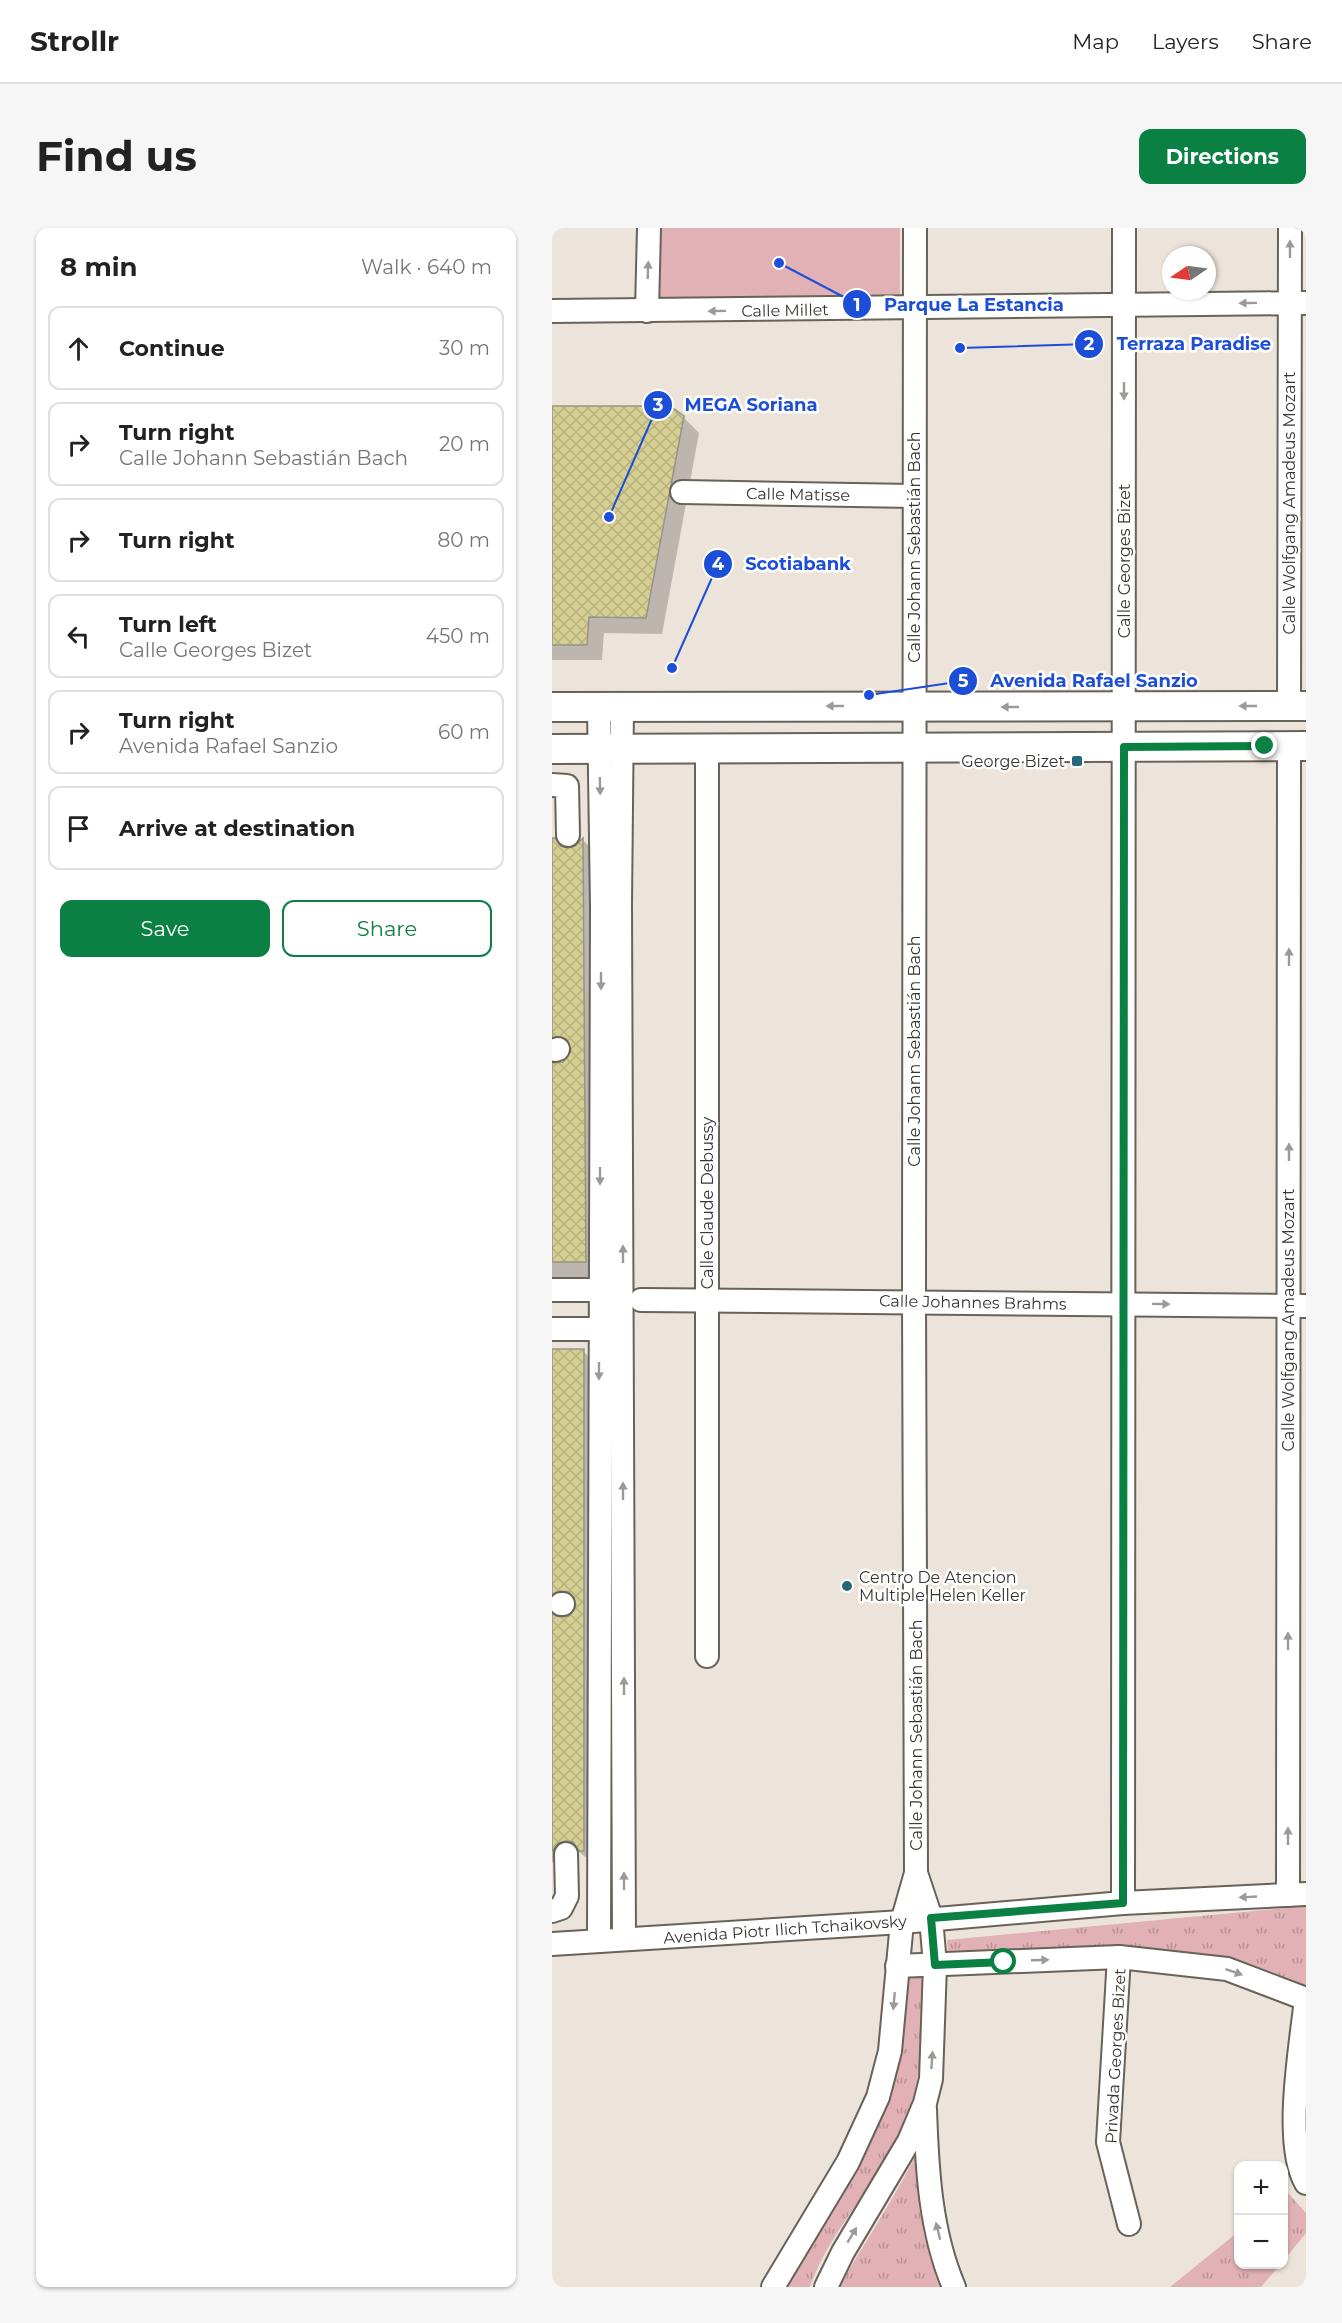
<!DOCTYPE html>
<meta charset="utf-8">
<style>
:root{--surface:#fff;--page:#f6f6f6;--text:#222;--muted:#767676;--line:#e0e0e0;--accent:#0b8043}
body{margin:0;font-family:Montserrat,sans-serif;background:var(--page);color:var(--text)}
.controls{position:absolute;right:18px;bottom:18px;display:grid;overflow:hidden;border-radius:12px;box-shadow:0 2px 4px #0004}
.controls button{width:54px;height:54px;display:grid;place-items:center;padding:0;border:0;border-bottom:2px solid var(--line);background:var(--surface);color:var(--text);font:30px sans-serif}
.compass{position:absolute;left:610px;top:18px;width:54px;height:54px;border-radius:50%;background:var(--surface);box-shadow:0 2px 4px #0004;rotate:257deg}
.stop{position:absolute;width:18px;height:18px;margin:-14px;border:4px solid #0b8043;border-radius:50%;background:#fff}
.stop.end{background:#0b8043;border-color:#fff;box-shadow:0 2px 6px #0008}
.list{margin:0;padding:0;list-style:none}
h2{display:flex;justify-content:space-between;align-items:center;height:78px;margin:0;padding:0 24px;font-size:26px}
h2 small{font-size:20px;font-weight:400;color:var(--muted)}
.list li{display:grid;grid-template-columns:39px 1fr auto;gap:18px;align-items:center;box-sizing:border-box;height:84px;margin:0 12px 12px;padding:0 12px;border:2px solid var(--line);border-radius:12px}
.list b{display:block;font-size:22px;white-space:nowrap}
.list p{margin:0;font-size:20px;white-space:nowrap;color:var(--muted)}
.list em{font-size:20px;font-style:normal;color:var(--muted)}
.actions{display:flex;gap:12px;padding:18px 24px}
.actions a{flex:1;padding:14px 0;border:2px solid var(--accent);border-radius:12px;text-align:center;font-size:21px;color:var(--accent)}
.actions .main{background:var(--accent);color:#fff}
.icon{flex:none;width:33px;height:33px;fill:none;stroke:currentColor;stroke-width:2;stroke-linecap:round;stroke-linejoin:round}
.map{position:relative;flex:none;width:754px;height:2059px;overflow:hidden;border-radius:12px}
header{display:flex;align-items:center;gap:36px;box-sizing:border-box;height:84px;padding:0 30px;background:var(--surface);border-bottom:2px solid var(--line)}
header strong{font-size:28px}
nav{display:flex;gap:33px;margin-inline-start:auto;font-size:21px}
.intro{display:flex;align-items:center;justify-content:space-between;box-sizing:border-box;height:144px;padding:0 36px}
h1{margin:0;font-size:42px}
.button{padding:15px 27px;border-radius:12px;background:var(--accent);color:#fff;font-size:21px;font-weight:700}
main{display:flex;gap:36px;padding:0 36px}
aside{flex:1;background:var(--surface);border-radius:12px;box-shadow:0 2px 4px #0004}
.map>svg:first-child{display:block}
.grass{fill:url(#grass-tufts)}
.park{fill:#e1b1b5}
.shadow{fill:#0003;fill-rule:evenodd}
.building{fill:url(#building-cross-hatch);stroke:#96958b;stroke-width:1.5}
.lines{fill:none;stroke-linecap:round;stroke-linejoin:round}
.minor-casing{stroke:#686259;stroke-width:26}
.major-casing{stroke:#686259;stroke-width:32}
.minor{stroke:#fff;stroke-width:22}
.major{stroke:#fff;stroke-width:28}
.oneway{fill:#9c9a98}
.route{stroke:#0b8043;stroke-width:8}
.poi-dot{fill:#26677b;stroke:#fff;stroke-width:2}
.labels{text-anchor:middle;stroke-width:5;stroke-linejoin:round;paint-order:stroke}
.street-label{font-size:16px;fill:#393632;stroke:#fff}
.poi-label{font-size:16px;fill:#393632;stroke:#fff;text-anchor:end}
.leader{fill:none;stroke:#1d4ed8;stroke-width:2}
.callout-dot{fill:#1d4ed8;stroke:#fff;stroke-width:2}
.mark-label{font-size:18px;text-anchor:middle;font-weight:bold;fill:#fff}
.callout-label{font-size:18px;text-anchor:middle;font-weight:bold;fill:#1d4ed8;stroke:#fff;stroke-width:5;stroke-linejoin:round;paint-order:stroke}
</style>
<header>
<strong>Strollr</strong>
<nav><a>Map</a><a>Layers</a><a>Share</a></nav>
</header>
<div class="intro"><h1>Find us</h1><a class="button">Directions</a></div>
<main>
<aside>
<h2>8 min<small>Walk · 640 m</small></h2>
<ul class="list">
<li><svg class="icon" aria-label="ahead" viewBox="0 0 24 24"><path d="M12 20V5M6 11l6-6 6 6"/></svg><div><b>Continue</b></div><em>30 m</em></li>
<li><svg class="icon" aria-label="right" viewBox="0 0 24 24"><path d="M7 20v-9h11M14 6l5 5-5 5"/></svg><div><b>Turn right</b><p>Calle Johann Sebastián Bach</p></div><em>20 m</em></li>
<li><svg class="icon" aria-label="right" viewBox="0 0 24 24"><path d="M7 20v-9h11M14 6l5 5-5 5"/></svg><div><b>Turn right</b></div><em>80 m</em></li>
<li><svg class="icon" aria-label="left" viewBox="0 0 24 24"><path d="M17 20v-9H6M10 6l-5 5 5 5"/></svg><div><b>Turn left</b><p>Calle Georges Bizet</p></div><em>450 m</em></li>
<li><svg class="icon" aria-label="right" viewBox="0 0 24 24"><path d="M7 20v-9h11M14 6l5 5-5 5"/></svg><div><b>Turn right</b><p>Avenida Rafael Sanzio</p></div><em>60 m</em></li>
<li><svg class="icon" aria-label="arrive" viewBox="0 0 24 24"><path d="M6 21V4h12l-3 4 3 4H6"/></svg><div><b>Arrive at destination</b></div></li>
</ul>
<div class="actions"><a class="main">Save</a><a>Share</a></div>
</aside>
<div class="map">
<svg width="754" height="2059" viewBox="0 0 754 2059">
<defs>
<pattern id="grass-tufts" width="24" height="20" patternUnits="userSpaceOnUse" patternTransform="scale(1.5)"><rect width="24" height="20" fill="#e1b1b5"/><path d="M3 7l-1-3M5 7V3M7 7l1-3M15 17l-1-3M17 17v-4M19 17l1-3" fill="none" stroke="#b79194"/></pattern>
<pattern id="building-cross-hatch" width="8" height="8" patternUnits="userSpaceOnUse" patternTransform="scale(1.5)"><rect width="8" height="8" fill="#d5cf92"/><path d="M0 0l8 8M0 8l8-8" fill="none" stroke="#b8b27e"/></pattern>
</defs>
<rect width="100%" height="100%" fill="#ece4db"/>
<!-- grass -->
<g class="grass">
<polygon points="754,1678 754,1757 643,1726 559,1718 396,1725 395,1712"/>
<path d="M 373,1745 C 371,1798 372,1852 350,1902 C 325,1958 278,2001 258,2059 L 236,2059 L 309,1931 L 346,1836 L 350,1746 Z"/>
<path d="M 365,1925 L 394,2059 L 287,2059 C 313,2014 342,1971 365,1925 Z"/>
<polygon points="735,1964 754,1985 754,2005 732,2032 732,1967"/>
<polygon points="686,2004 686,2036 728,2037 709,2059 618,2059"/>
</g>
<!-- park -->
<polygon class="park" points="107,0 348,0 348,70 105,70"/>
<!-- shadow -->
<g class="shadow">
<polygon points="0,179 131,189 147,205 110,406 52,405 50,432 0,432"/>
<path d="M 0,611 L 12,621 L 24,620 L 31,612 L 45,626 L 48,1049 L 0,1049 ZM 22,823 L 12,835 L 3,836 L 14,824 Z"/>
<path d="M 0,1123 L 31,1123 L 43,1135 L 40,1634 L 27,1624 L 18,1626 L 13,1634 L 0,1634 ZM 22,1374 L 26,1375 L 24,1384 L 11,1391 L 7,1390 L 9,1381 Z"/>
</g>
<!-- building -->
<g class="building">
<polygon points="0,178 118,178 132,188 94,390 37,389 35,417 0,417"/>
<polygon points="0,610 3,610 9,618 16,620 23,618 31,610 34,1034 0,1034 0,835 11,834 19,823 14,811 0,809"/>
<polygon points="0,1121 32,1121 32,1623 27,1623 21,1614 14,1613 7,1615 0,1623 0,1386 8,1389 17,1388 24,1377 17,1364 8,1363 0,1366"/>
</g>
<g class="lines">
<defs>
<g id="minor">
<polyline points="0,83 754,75"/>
<polyline points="95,83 97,0"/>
<polyline points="130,264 362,268"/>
<polyline points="70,478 68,677 72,1711"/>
<polyline points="737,478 738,0"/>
<polyline points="47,479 50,678 47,1713"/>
<polyline points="155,521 155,1428"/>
<polyline points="0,557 15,558 16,607"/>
<polyline points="3,822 6,821"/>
<polyline points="0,1062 61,1062"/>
<polyline points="89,1072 754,1078"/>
<polyline points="0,1101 61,1101"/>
<polyline points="9,1376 11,1376"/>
<polyline points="736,1667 737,518"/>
<polyline points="571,1675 572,0"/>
<polyline points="0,1683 9,1680 15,1668 14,1626"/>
<polyline points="0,1716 350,1694 571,1675 754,1666"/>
<polyline points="567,1729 556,1914 577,1996"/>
<polyline points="345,1738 567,1729 675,1741 754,1771"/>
<path d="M 754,1771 C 749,1818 731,1915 754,1955"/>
<path d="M 373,1881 C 375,1940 378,2003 402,2059"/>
<polyline points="221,2059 296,1934 326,1869 338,1823 350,1694 364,1645 362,1073 363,0"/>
<polyline points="274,2059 291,2024 357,1913 373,1875 379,1851 383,1737 379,1690 364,1645"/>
</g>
<g id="major">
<polyline points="0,479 754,478"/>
<polyline points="0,521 754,518"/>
</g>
</defs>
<!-- minor casing -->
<use href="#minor" class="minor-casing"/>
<!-- major casing -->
<use href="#major" class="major-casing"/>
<!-- minor -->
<use href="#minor" class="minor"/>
<!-- major -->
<use href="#major" class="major"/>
</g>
<!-- one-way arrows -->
<defs><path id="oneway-solid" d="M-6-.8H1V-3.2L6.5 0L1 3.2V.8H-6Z" transform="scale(1.5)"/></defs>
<g class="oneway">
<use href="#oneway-solid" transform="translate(738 21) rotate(-90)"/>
<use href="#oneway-solid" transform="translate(96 42) rotate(-88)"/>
<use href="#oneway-solid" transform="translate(696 75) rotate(179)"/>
<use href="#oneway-solid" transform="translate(165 83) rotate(179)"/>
<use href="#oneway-solid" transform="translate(572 163) rotate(90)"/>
<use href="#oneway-solid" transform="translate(283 478) rotate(180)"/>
<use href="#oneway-solid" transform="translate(696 478) rotate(180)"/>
<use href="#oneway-solid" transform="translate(458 479) rotate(-180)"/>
<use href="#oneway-solid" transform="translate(48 558) rotate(89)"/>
<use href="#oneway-solid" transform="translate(737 729) rotate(-90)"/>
<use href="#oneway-solid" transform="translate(49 753) rotate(90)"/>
<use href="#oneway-solid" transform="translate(737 924) rotate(-90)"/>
<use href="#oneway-solid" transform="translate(48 948) rotate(90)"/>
<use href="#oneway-solid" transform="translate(71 1026) rotate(-90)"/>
<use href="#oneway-solid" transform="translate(609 1076) rotate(1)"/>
<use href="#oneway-solid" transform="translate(47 1143) rotate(90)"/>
<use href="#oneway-solid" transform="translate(71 1263) rotate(-90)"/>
<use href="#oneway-solid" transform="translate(736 1413) rotate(-90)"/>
<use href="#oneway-solid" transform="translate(72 1458) rotate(-90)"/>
<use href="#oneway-solid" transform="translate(736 1608) rotate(-90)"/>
<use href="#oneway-solid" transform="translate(72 1653) rotate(-90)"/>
<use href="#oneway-solid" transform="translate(696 1669) rotate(177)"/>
<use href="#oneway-solid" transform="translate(488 1732) rotate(-2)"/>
<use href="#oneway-solid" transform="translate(682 1744) rotate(19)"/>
<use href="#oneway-solid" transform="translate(342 1773) rotate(95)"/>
<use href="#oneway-solid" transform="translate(380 1832) rotate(-86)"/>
<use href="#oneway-solid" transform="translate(386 2003) rotate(-104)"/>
<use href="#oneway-solid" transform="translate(300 2007) rotate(-59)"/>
</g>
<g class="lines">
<!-- route -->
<polyline class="route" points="452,1734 383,1737 379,1690 571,1675 572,519 713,518"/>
</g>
<!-- markers -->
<g class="poi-dot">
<rect x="519" y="527" width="12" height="12" rx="3"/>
<circle cx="295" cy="1358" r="6"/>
</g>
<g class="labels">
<!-- street labels -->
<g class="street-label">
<text transform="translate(233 82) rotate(-1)" y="6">Calle Millet</text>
<text transform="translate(246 266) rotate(1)" y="6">Calle Matisse</text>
<text transform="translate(737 275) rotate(-90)" y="6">Calle Wolfgang Amadeus Mozart</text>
<text transform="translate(362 319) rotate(-90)" y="6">Calle Johann Sebastián Bach</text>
<text transform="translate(572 333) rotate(-90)" y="6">Calle Georges Bizet</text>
<text transform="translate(362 823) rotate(-90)" y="6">Calle Johann Sebastián Bach</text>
<text transform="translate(155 975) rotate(-90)" y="6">Calle Claude Debussy</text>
<text transform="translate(421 1074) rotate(1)" y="6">Calle Johannes Brahms</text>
<text transform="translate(736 1092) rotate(-90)" y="6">Calle Wolfgang Amadeus Mozart</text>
<text transform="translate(364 1507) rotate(-90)" y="6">Calle Johann Sebastián Bach</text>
<text transform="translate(233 1701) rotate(-4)" y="6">Avenida Piotr Ilich Tchaikovsky</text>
<text transform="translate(563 1828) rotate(-87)" y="6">Privada Georges Bizet</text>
</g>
<!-- poi labels -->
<g class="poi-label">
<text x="513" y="539">George Bizet</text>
<text x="307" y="1355" text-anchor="start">Centro De Atencion<tspan x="307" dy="18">Multiple Helen Keller</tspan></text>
</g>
</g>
<!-- callouts -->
<path class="leader" d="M227 35L305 76M408 120L537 116M57 289L106 177M120 440L166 336M317 467L411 453"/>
<g class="callout-dot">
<circle cx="227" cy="35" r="6"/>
<circle cx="408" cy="120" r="6"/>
<circle cx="57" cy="289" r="6"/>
<circle cx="120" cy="440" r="6"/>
<circle cx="317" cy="467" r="6"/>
<circle cx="305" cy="76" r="15"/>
<circle cx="537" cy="116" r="15"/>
<circle cx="106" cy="177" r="15"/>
<circle cx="166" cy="336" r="15"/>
<circle cx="411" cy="453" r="15"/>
</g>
<g class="mark-label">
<text x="305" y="83">1</text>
<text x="537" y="122">2</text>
<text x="106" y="183">3</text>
<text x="166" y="342">4</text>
<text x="411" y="459">5</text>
</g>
<g class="callout-label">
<text x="422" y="83">Parque La Estancia</text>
<text x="642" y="122">Terraza Paradise</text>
<text x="199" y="183">MEGA Soriana</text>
<text x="246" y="342">Scotiabank</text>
<text x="542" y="459">Avenida Rafael Sanzio</text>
</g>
</svg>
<div class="controls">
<button>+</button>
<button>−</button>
</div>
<svg class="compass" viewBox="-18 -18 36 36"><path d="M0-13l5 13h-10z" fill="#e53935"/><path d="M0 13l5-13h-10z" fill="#767676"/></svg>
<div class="stop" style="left:452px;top:1734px"></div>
<div class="stop end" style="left:713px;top:518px"></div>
</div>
</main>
